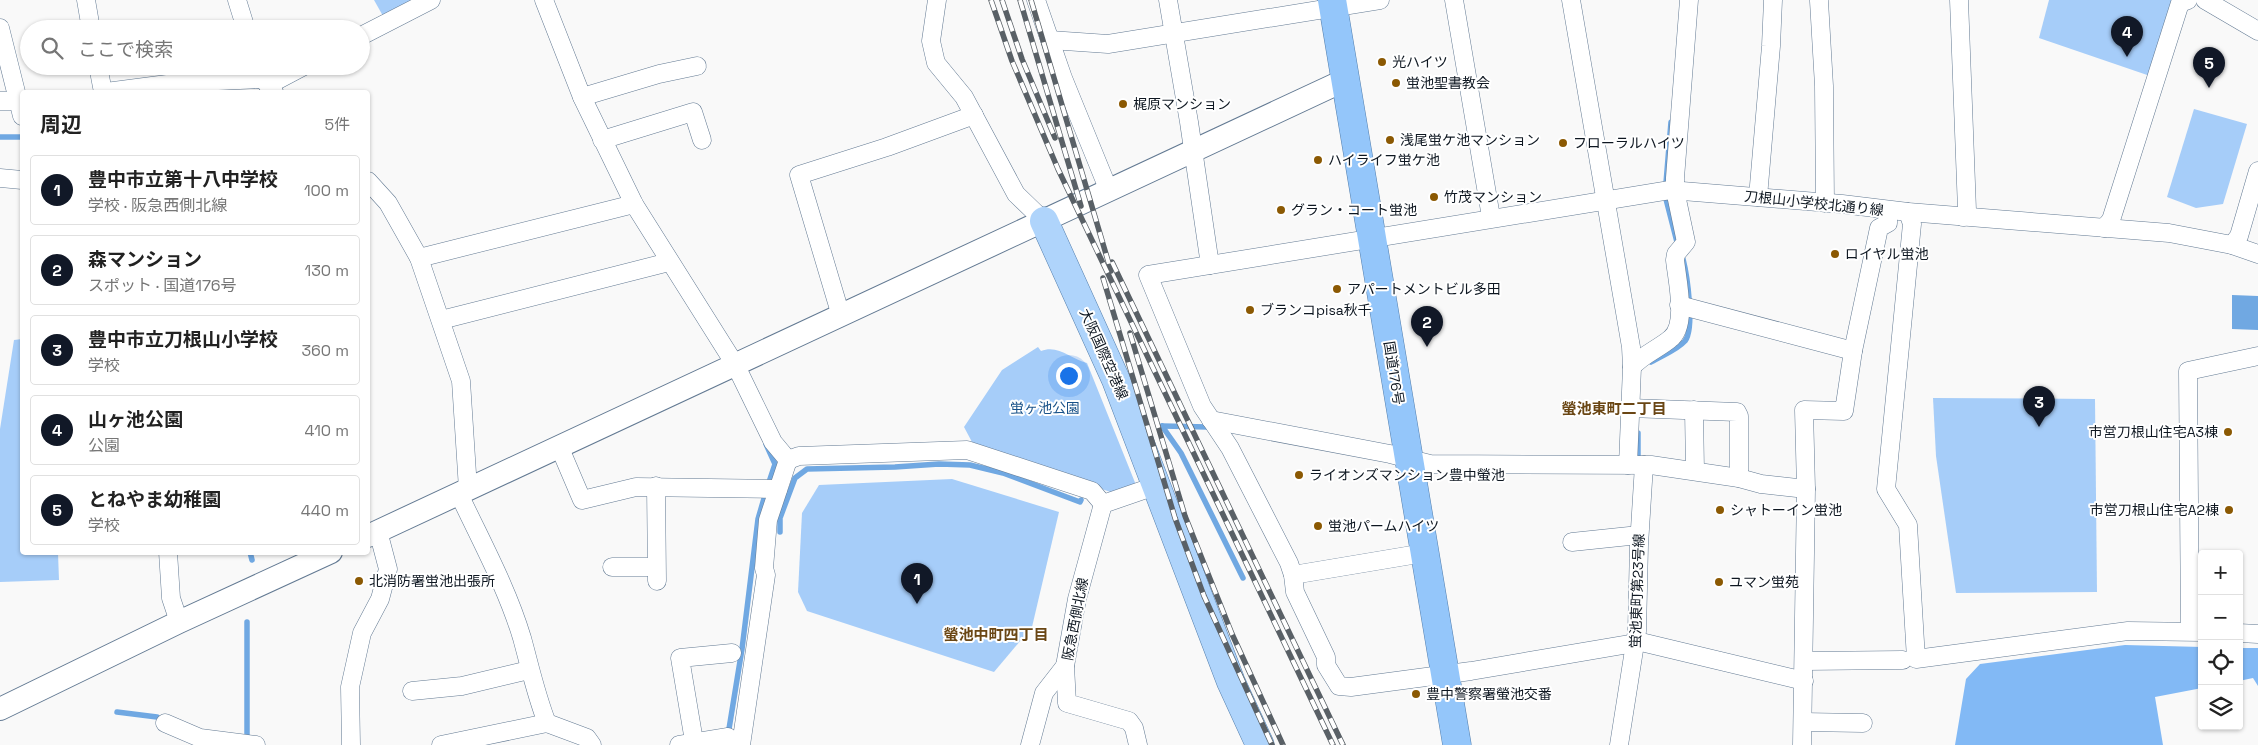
<!DOCTYPE html>
<html lang="ja">
<meta charset="utf-8">
<style>
:root{--surface:#fff;--page:#f6f6f6;--text:#222;--muted:#767676;--line:#e0e0e0;--accent:#111827}
body{margin:0;font-family:"Space Grotesk","Noto Sans JP",sans-serif;background:var(--page);color:var(--text)}
.controls{position:absolute;right:15px;bottom:15px;display:grid;overflow:hidden;border-radius:5px;box-shadow:0 1px 4px #0004}
.controls button{width:45px;height:45px;display:grid;place-items:center;padding:0;border:0;border-bottom:1px solid var(--line);background:var(--surface);color:var(--text);font:25px sans-serif}
.you{position:absolute;left:1068px;top:375px;width:18px;height:18px;margin:-12px;border:4px solid #fff;border-radius:50%;background:#1a73e8;box-shadow:0 0 0 8px #1a73e833}
.badge{display:grid;place-items:center;width:32px;height:32px;border-radius:50%;background:var(--accent);color:#fff;font-size:16px;font-weight:700}
.pin{position:absolute;translate:-50% -41px;filter:drop-shadow(0 1px 2px #0008)}
.pin::after{content:'';position:absolute;top:26px;width:18px;height:15px;background:inherit;clip-path:polygon(0 0,100% 0,50% 100%)}
.list{margin:0;padding:0;list-style:none}
h2{display:flex;justify-content:space-between;align-items:center;height:65px;margin:0;padding:0 20px;font-size:21px}
h2 small{font-size:16px;font-weight:400;color:var(--muted)}
.list li{display:grid;grid-template-columns:32px 1fr auto;gap:15px;align-items:center;box-sizing:border-box;height:70px;margin:0 10px 10px;padding:0 10px;border:1px solid var(--line);border-radius:5px}
.list b{display:block;font-size:19px;white-space:nowrap}
.list p{margin:0;font-size:16px;white-space:nowrap;color:var(--muted)}
.list em{font-size:16px;font-style:normal;color:var(--muted)}
.icon{flex:none;width:28px;height:28px;fill:none;stroke:currentColor;stroke-width:2;stroke-linecap:round;stroke-linejoin:round}
.map{position:relative;flex:none;width:2258px;height:745px;overflow:hidden}
.search{position:absolute;background:var(--surface);box-shadow:0 1px 4px #0004;left:20px;top:20px;width:350px;height:55px;display:flex;align-items:center;gap:12px;box-sizing:border-box;padding:0 18px;border-radius:28px;color:var(--muted);font-size:19px}
.panel{position:absolute;background:var(--surface);box-shadow:0 1px 4px #0004;left:20px;top:90px;width:350px;height:465px;border-radius:5px}
.map>svg:first-child{display:block}
.green{fill:#a6cdf9}
.forest{fill:#82b9f5}
.water{fill:#70a8e2}
.lines{fill:none;stroke-linecap:round;stroke-linejoin:round}
.stream{stroke:#70a8e2;stroke-width:5.5}
.minor-casing{stroke:#637a93;stroke-width:19}
.tertiary-casing{stroke:#637a93;stroke-width:24}
.primary-casing{stroke:#547fad;stroke-width:29}
.trunk-casing{stroke:#547fad;stroke-width:29}
.minor{stroke:#fff;stroke-width:18}
.tertiary{stroke:#fff;stroke-width:22}
.primary{stroke:#afd4fb;stroke-width:28}
.trunk{stroke:#94c6fa;stroke-width:28}
.rail-casing{stroke:#596066;stroke-width:5.5}
.rail{stroke:#fff;stroke-width:4;stroke-dasharray:11;stroke-linecap:butt}
.poi-dot{fill:#8b5903;stroke:#fff;stroke-width:2}
.labels{text-anchor:middle;stroke-width:4;stroke-linejoin:round;paint-order:stroke}
.poi-label{font-size:14px;fill:#0e1721;stroke:#fff;text-anchor:start}
.street-label{font-size:14px;fill:#0e1721;stroke:#fff}
.park-label{font-size:14px;fill:#195289;stroke:#fff}
.neighbourhood-label{font-size:15px;font-weight:bold;fill:#6a4614;stroke:#fff}
</style>
<div class="map">
<svg width="2258" height="745" viewBox="0 0 2258 745">
<rect width="100%" height="100%" fill="#f9f9f9"/>
<!-- green -->
<g class="green">
<polygon points="374,0 413,0 383,16"/>
<polygon points="2049,0 2176,0 2153,77 2039,38"/>
<polygon points="2194,109 2247,124 2223,204 2196,208 2167,197"/>
<polygon points="22,339 22,552 58,553 59,580 0,582 0,429 14,340"/>
<path d="M 1038,347 L 1041,351 C 1058,344 1071,359 1087,363 L 1136,485 L 1113,493 L 972,442 L 964,427 L 1002,370 Z"/>
<polygon points="1933,398 2095,399 2097,592 1956,593 1936,456"/>
<polygon points="952,479 1059,512 1032,627 994,672 807,611 798,592 802,513 819,485"/>
</g>
<!-- forest -->
<g class="forest">
<polygon points="2125,645 2202,647 2202,688 2155,697 2163,745 1955,745 1966,679 1980,664"/>
<polygon points="2239,648 2258,648 2258,686 2253,678 2239,681"/>
</g>
<!-- water -->
<polygon class="water" points="2232,295 2258,296 2258,330 2232,329"/>
<g class="lines">
<!-- stream -->
<g class="stream">
<polyline points="0,137 22,137"/>
<polyline points="1666,183 1671,122"/>
<polyline points="1666,199 1677,242"/>
<path d="M 1651,362 C 1662,355 1676,351 1685,341 C 1695,328 1687,275 1683,259"/>
<polyline points="1162,426 1181,453 1243,578"/>
<polyline points="1162,426 1208,427"/>
<polyline points="766,444 775,464 769,482"/>
<polyline points="1638,458 1638,433"/>
<polyline points="780,532 780,518 795,478 807,469 895,467 939,464 970,465 1003,473 1080,502 1081,500"/>
<polyline points="250,552 252,560"/>
<polyline points="247,622 247,734"/>
<polyline points="117,712 157,717"/>
<polyline points="728,735 742,649 758,519 765,495"/>
</g>
<defs>
<g id="minor">
<polyline points="86,0 91,29"/>
<polyline points="237,0 246,29"/>
<polyline points="544,0 582,97 634,204 736,366 773,442 788,460 799,456 967,450 1092,491 1103,504"/>
<polyline points="937,0 931,41 936,63 964,97 1016,194 1044,221"/>
<polyline points="1036,0 1063,78 1109,191"/>
<polyline points="1168,0 1189,122 1210,265"/>
<polyline points="1454,0 1491,217"/>
<polyline points="1571,0 1631,347 1632,367 1628,465"/>
<polyline points="1959,0 1967,210 1963,217"/>
<polyline points="2205,0 2258,31"/>
<polyline points="1819,1 1824,86 1825,203"/>
<polyline points="0,28 22,116"/>
<polyline points="361,36 431,0"/>
<polyline points="1050,40 1108,44 1380,0"/>
<polyline points="98,66 103,92"/>
<polyline points="268,85 304,66"/>
<polyline points="106,92 175,83 263,79 274,92"/>
<polyline points="582,97 659,74 697,66"/>
<polyline points="0,101 22,101"/>
<polyline points="602,140 693,112 702,140"/>
<polyline points="0,178 22,180"/>
<polyline points="368,181 388,203 419,258 461,381 468,489"/>
<polyline points="1758,197 1771,46 1773,0"/>
<polyline points="1908,212 1912,224 1886,489 1908,525 1916,659 2128,631 2202,632"/>
<polyline points="2104,228 2111,220 2180,3 2188,0"/>
<polyline points="2232,245 2239,236 2258,171"/>
<polyline points="419,258 634,204"/>
<polyline points="1679,305 1853,351"/>
<polyline points="841,316 799,175 887,147 974,115"/>
<polyline points="441,320 669,262"/>
<path d="M 1632,367 C 1642,355 1658,349 1670,339 C 1688,326 1677,280 1675,260 L 1676,254 L 1686,242 L 1675,190 L 1675,178 L 1689,0"/>
<polyline points="1630,408 1737,412 1739,416 1739,478"/>
<polyline points="1694,410 1695,471"/>
<polyline points="1211,420 1390,454 1430,464 1651,465 1739,478 1761,484 1806,489"/>
<polyline points="559,446 582,500 636,487 778,489"/>
<polyline points="656,486 657,581"/>
<path d="M 459,494 C 481,541 507,588 522,638 C 530,667 536,695 547,723 L 587,738 L 592,745"/>
<polyline points="1572,542 1639,535"/>
<polyline points="168,552 171,598 179,622"/>
<polyline points="612,567 656,567"/>
<polyline points="1293,575 1424,553"/>
<polyline points="2190,631 2188,371 2258,356"/>
<polyline points="2239,633 2258,634"/>
<polyline points="1804,661 1903,660"/>
<polyline points="1804,681 1641,642 1471,671 1351,687 1339,686 1326,665 1326,657 1295,592 1293,575 1289,563 1230,448 1202,406 1148,275 1670,190 1842,204 1908,212 2169,233 2232,245 2258,254"/>
<polyline points="412,691 462,686 529,670"/>
<polyline points="1803,722 1863,723"/>
<polyline points="165,723 200,738 256,745"/>
<polyline points="694,741 680,658 732,653"/>
<polyline points="351,745 350,687 362,633 380,599 388,569 378,531"/>
<polyline points="441,745 547,723"/>
<polyline points="679,745 728,737"/>
<polyline points="741,745 766,575 764,568 768,520 788,460"/>
<polyline points="1030,745 1044,693 1065,666"/>
<polyline points="1138,745 1134,728 1129,721 1067,703 1065,666 1077,599 1103,504 1158,485"/>
<polyline points="1619,745 1637,631 1639,545 1644,465"/>
<polyline points="1802,745 1806,489 1804,410 1844,411 1853,351 1879,228 1888,223 1888,210"/>
</g>
<g id="tertiary">
<polyline points="368,536 1345,80"/>
<polyline points="0,709 179,622 331,552"/>
</g>
<polyline id="primary" points="1044,221 1116,380 1231,682 1260,745"/>
<polyline id="trunk" points="1332,0 1457,745"/>
</defs>
<!-- minor casing -->
<use href="#minor" class="minor-casing"/>
<!-- tertiary casing -->
<use href="#tertiary" class="tertiary-casing"/>
<!-- primary casing -->
<use href="#primary" class="primary-casing"/>
<!-- trunk casing -->
<use href="#trunk" class="trunk-casing"/>
<!-- minor -->
<use href="#minor" class="minor"/>
<!-- tertiary -->
<use href="#tertiary" class="tertiary"/>
<!-- primary -->
<use href="#primary" class="primary"/>
<!-- trunk -->
<use href="#trunk" class="trunk"/>
<defs>
<g id="rail">
<polyline points="991,0 1012,61 1058,169 1333,745"/>
<polyline points="1002,0 1022,59 1055,138"/>
<polyline points="1020,0 1081,206"/>
<polyline points="1031,0 1111,271"/>
<polyline points="1112,262 1343,745"/>
<polyline points="1103,278 1175,518 1204,596 1272,745"/>
<polyline points="1130,333 1185,516 1232,634 1283,745"/>
</g>
</defs>
<!-- rail casing -->
<use href="#rail" class="rail-casing"/>
<!-- rail -->
<use href="#rail" class="rail"/>
</g>
<!-- markers -->
<g class="poi-dot">
<circle cx="1382" cy="62" r="5"/>
<circle cx="1396" cy="83" r="5"/>
<circle cx="1123" cy="104" r="5"/>
<circle cx="1390" cy="140" r="5"/>
<circle cx="1563" cy="143" r="5"/>
<circle cx="1318" cy="160" r="5"/>
<circle cx="1434" cy="197" r="5"/>
<circle cx="1281" cy="210" r="5"/>
<circle cx="1835" cy="254" r="5"/>
<circle cx="1337" cy="289" r="5"/>
<circle cx="1250" cy="310" r="5"/>
<circle cx="2228" cy="432" r="5"/>
<circle cx="1299" cy="475" r="5"/>
<circle cx="1720" cy="510" r="5"/>
<circle cx="2229" cy="510" r="5"/>
<circle cx="1318" cy="526" r="5"/>
<circle cx="359" cy="581" r="5"/>
<circle cx="1719" cy="582" r="5"/>
<circle cx="1416" cy="694" r="5"/>
</g>
<g class="labels">
<!-- poi labels -->
<g class="poi-label">
<text x="1392" y="67">光ハイツ</text>
<text x="1406" y="88">蛍池聖書教会</text>
<text x="1133" y="109">梶原マンション</text>
<text x="1400" y="145">浅尾蛍ケ池マンション</text>
<text x="1573" y="148">フローラルハイツ</text>
<text x="1328" y="165">ハイライフ蛍ケ池</text>
<text x="1444" y="202">竹茂マンション</text>
<text x="1291" y="215">グラン・コート蛍池</text>
<text x="1845" y="259">ロイヤル蛍池</text>
<text x="1347" y="294">アパートメントビル多田</text>
<text x="1260" y="315">ブランコpisa秋千</text>
<text x="2218" y="437" text-anchor="end">市営刀根山住宅A3棟</text>
<text x="1309" y="480">ライオンズマンション豊中螢池</text>
<text x="1730" y="515">シャトーイン蛍池</text>
<text x="2219" y="515" text-anchor="end">市営刀根山住宅A2棟</text>
<text x="1328" y="531">蛍池パームハイツ</text>
<text x="369" y="586">北消防署蛍池出張所</text>
<text x="1729" y="587">ユマン蛍苑</text>
<text x="1426" y="699">豊中警察署螢池交番</text>
</g>
<!-- street labels -->
<g class="street-label">
<text transform="translate(1814 203) rotate(6)" y="5">刀根山小学校北通り線</text>
<text transform="translate(1104 354) rotate(66)" y="5">大阪国際空港線</text>
<text transform="translate(1394 373) rotate(81)" y="5">国道176号</text>
<text transform="translate(1637 591) rotate(-88)" y="5">蛍池東町第23号線</text>
<text transform="translate(1075 619) rotate(-79)" y="5">阪急西側北線</text>
</g>
<!-- park labels -->
<g class="park-label">
<text x="1045" y="413">蛍ヶ池公園</text>
</g>
<!-- neighbourhood labels -->
<g class="neighbourhood-label">
<text x="1614" y="414">螢池東町二丁目</text>
<text x="996" y="640">螢池中町四丁目</text>
</g>
</g>
</svg>
<div class="controls">
<button>+</button>
<button>−</button>
<button><svg class="icon" aria-label="locate" viewBox="0 0 24 24"><circle cx="12" cy="12" r="6"/><path d="M12 2v4M12 18v4M2 12h4M18 12h4"/></svg></button>
<button><svg class="icon" aria-label="layers" viewBox="0 0 24 24"><path d="M12 4l9 5-9 5-9-5zM3 14l9 5 9-5"/></svg></button>
</div>
<div class="you"></div>
<div class="pin badge" style="left:917px;top:604px">1</div>
<div class="pin badge" style="left:1427px;top:347px">2</div>
<div class="pin badge" style="left:2039px;top:427px">3</div>
<div class="pin badge" style="left:2127px;top:57px">4</div>
<div class="pin badge" style="left:2209px;top:88px">5</div>
<div class="search"><svg class="icon" aria-label="search" viewBox="0 0 24 24"><circle cx="10" cy="10" r="6"/><path d="M15 15l6 6"/></svg>ここで検索</div>
<section class="panel">
<h2>周辺<small>5件</small></h2>
<ul class="list">
<li><span class="badge">1</span><div><b>豊中市立第十八中学校</b><p>学校 · 阪急西側北線</p></div><em>100 m</em></li>
<li><span class="badge">2</span><div><b>森マンション</b><p>スポット · 国道176号</p></div><em>130 m</em></li>
<li><span class="badge">3</span><div><b>豊中市立刀根山小学校</b><p>学校</p></div><em>360 m</em></li>
<li><span class="badge">4</span><div><b>山ヶ池公園</b><p>公園</p></div><em>410 m</em></li>
<li><span class="badge">5</span><div><b>とねやま幼稚園</b><p>学校</p></div><em>440 m</em></li>
</ul>
</section>
</div>
